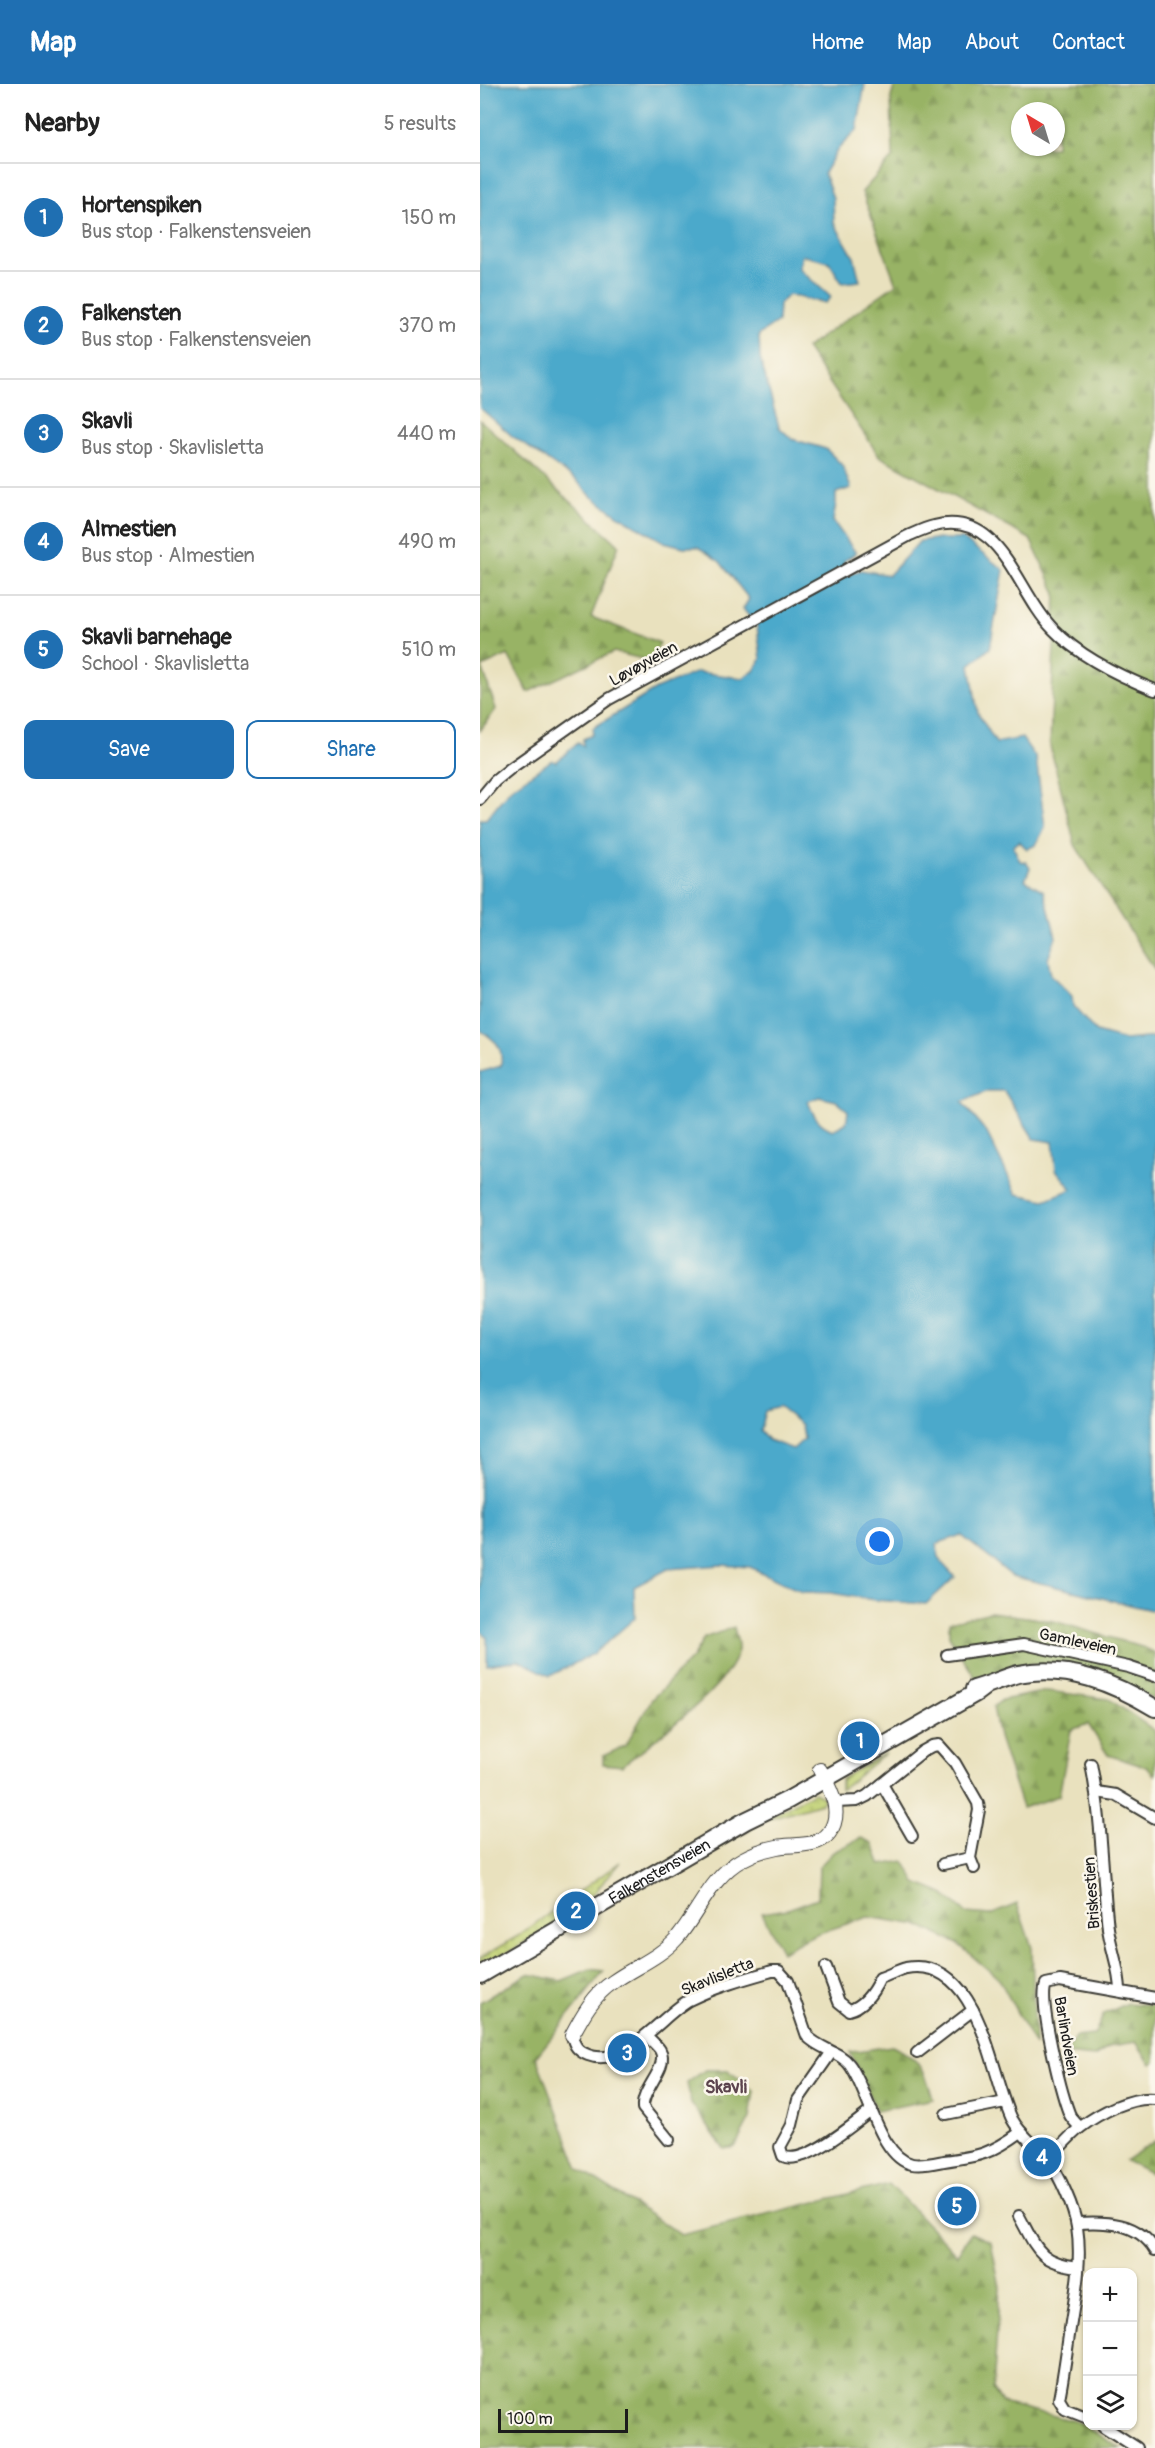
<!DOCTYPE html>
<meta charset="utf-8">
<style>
:root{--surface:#fff;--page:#f6f6f6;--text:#222;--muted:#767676;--line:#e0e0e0;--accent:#1f6fb2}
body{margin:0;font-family:Pangolin,sans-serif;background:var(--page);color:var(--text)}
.controls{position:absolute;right:18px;bottom:18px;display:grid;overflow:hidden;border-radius:12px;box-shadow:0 2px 4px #0004}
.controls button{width:54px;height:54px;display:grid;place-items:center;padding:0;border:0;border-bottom:2px solid var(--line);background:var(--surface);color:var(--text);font:30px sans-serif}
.compass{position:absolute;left:531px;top:18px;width:54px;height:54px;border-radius:50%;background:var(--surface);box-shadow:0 2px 4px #0004;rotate:322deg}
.scale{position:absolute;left:18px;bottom:15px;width:130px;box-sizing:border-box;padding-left:6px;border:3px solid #1c1c1c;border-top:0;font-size:16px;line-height:21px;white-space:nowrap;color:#1c1c1c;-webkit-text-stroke:4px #fbf7ec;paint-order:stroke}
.you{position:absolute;left:400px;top:1458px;width:21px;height:21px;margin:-15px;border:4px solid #fff;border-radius:50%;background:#1a73e8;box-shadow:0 0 0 9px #1a73e833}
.badge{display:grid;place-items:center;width:39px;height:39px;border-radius:50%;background:var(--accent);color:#fff;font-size:20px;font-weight:700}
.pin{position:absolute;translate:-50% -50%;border:3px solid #fff;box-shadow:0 2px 6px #0006}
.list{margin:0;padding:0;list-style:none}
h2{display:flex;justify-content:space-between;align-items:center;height:78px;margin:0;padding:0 24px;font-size:26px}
h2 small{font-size:20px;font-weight:400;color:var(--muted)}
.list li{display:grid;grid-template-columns:39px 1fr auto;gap:18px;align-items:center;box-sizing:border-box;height:108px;padding:0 24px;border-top:2px solid var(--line)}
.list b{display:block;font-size:22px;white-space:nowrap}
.list p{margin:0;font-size:20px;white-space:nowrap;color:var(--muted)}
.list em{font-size:20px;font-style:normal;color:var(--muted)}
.actions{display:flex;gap:12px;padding:18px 24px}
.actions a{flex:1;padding:14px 0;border:2px solid var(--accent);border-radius:12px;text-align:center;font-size:21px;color:var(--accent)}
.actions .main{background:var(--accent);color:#fff}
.icon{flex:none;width:33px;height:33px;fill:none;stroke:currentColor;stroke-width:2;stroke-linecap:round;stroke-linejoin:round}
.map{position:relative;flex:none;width:675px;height:2364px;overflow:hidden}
header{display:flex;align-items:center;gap:36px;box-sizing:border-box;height:84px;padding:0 30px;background:var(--accent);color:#fff}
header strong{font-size:28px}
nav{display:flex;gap:33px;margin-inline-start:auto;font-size:21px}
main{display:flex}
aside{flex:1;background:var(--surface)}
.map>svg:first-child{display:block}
.grass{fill:url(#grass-dots);stroke:#6e7648;stroke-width:1.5}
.forest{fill:url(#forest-firs);stroke:#5a6840;stroke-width:1.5;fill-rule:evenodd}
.water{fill:#4ca9cb;stroke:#346274;stroke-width:1.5;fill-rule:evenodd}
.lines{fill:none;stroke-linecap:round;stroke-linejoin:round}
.street-casing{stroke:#3b3a34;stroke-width:14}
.secondary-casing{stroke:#3b3a34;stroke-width:16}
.primary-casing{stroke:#3b3a34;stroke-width:20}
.street{stroke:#fff;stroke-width:10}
.secondary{stroke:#fff;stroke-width:14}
.primary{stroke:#fff;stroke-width:16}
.labels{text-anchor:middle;stroke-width:5;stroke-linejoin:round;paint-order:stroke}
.street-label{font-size:16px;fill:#1c1c1c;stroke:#fbf7ec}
.neighbourhood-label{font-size:18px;font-weight:bold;fill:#5c444e;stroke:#fbf7ec}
</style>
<header>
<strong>Map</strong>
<nav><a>Home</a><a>Map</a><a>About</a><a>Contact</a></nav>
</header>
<main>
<aside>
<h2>Nearby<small>5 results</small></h2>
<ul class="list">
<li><span class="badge">1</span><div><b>Hortenspiken</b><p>Bus stop · Falkenstensveien</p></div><em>150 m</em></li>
<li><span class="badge">2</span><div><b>Falkensten</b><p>Bus stop · Falkenstensveien</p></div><em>370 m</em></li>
<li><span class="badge">3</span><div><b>Skavli</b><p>Bus stop · Skavlisletta</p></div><em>440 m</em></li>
<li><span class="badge">4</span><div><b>Almestien</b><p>Bus stop · Almestien</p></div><em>490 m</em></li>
<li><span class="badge">5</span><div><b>Skavli barnehage</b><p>School · Skavlisletta</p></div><em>510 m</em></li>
</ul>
<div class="actions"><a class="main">Save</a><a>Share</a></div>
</aside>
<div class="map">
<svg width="675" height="2364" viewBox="0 0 675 2364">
<defs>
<pattern id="grass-dots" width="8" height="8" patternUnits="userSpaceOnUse" patternTransform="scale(1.5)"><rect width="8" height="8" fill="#c1d173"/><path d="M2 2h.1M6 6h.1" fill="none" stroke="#a5b363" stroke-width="1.8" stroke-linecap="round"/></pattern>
<pattern id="forest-firs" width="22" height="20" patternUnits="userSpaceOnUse" patternTransform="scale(1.5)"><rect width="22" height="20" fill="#98b365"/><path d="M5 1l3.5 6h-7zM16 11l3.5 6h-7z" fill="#829957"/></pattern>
</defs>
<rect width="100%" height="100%" fill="#fbf7ec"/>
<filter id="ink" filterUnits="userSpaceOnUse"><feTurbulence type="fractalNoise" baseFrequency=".0167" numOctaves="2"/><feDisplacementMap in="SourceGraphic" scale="12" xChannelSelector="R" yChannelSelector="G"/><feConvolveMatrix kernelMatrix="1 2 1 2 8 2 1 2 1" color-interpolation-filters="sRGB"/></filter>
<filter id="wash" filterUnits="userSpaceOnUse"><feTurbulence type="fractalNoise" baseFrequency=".008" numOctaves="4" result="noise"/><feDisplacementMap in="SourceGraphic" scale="24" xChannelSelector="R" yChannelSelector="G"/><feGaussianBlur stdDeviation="1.35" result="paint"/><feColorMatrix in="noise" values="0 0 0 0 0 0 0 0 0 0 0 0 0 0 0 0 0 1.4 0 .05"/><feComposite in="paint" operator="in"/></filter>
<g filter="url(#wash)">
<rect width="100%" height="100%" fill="#e9e1be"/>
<!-- grass -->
<g class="grass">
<polygon points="406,1669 361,1706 361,1695"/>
<polygon points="334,1708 343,1712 344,1715 341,1719 287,1735 188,1793 186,1789"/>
<polygon points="140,1778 116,1807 88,1833 0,1885 0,1874 38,1852"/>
</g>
<!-- forest -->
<g class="forest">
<path d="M 415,0 L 675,0 L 675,886 L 595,761 L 570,662 L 576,509 L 550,455 L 399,372 L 326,264 L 416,200 L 382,108 L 413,73 L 411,13 ZM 540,27 L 576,27 L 576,63 L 540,63 Z"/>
<polygon points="0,336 139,461 111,533 180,559 170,577 134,568 48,608 28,571 2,583 16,625 0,647"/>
<polygon points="511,1528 574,1537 665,1564 675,1569 675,1616 641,1597 586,1579 547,1581 496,1595 469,1552 469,1538"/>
<path d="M 254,1543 C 255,1550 259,1559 258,1566 C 250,1603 172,1657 142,1682 L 123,1680 L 123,1672 L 145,1662 L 172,1615 L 213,1573 L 224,1554 Z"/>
<polygon points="567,1607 629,1615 675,1647 675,1691 666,1683 628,1671 608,1640 591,1646 579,1712 542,1724 519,1653 513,1623 522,1616"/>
<polygon points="381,1754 392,1759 401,1781 424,1777 436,1799 465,1811 486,1829 510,1831 537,1820 552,1864 555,1962 519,1895 478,1860 438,1841 388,1833 333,1851 302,1868 282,1829 308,1825 338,1814 339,1783 353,1768"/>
<polygon points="110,1885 124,1887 56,1973 99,2085 201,2151 409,2100 477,2171 491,2149 511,2158 520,2203 513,2305 522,2319 595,2337 641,2364 0,2364 0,1918 48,1890 81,1897"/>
<polygon points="648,1919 675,1922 675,1977 671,1980 656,1958 631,1962 614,1973 586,1970 595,1953 614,1951 624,1930"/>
<path d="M 412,1962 C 441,1975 445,1986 453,2015 L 397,2027 L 370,1968 Z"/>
<polygon points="225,1986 248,1986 274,2007 270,2034 255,2063 244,2065 211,2019 207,1999"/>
<polygon points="675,2057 675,2091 645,2077"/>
</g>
<!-- water -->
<path class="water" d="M 0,0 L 385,0 L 377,46 L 358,65 L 344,89 L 353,114 L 354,139 L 374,173 L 380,197 L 362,199 L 349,178 L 322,171 L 319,185 L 351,213 L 345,219 L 308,211 L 299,220 L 298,238 L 279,251 L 280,274 L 299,343 L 312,355 L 346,365 L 362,381 L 371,404 L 356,409 L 356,420 L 353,437 L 376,469 L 364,477 L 366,492 L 381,486 L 409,491 L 440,457 L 454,455 L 483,455 L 524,486 L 510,564 L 490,581 L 498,629 L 516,659 L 542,654 L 556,674 L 565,743 L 556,761 L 547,765 L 539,757 L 533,762 L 540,777 L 546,778 L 550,784 L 545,796 L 564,807 L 576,853 L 568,875 L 571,891 L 592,912 L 593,922 L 616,948 L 645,956 L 675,953 L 675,1527 L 532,1492 L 481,1451 L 456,1460 L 460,1477 L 475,1493 L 446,1520 L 394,1516 L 351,1509 L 322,1508 L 270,1483 L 241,1481 L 188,1485 L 154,1503 L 155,1534 L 113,1570 L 70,1592 L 38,1576 L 7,1581 L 7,1553 L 0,1547 L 0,988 L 21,982 C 23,961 16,957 0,946 L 0,735 L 6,735 L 30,705 L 72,676 L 76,678 L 98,659 L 103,662 L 103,655 L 112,651 L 113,644 L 176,605 L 217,588 L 263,594 L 274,587 L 281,575 L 277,542 L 263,525 L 269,515 L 240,478 L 218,463 L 204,463 L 184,458 L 141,433 L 112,413 L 96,396 L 32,352 L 0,324 ZM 508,1007 L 524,1007 L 554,1055 L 573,1058 L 576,1086 L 592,1105 L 565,1116 L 537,1110 L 507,1049 L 482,1018 ZM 339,1013 L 356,1017 L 368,1027 L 366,1039 L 353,1046 C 339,1041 333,1032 328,1017 ZM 299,1323 L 322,1341 L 324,1355 L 313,1365 L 288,1356 L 280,1346 L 285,1327 Z"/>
</g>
<g filter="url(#ink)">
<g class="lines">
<defs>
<g id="street">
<path d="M 0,715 L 15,697 L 31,684 L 129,615 L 428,452 C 437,448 445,444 454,442 C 522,425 536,508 573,545 C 600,573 639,592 675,606"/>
<polyline points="467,1571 544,1560 648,1583 675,1592"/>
<path d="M 611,1680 C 622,1735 622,1789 628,1844 C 631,1866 640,1885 640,1907"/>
<polyline points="402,1700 432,1752"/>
<polyline points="617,1708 636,1711 675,1734"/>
<polyline points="356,1718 377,1717 387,1712 443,1667 452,1662 459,1661 475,1679 498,1719 499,1726 490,1774 494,1784"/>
<polyline points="463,1780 490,1774"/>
<path d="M 346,1883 L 359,1918 L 369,1926 C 385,1922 394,1907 400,1894 C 409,1891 418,1886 426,1884 C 500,1871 511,1992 532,2035 C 541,2052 557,2062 568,2076 C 580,2092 594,2124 597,2143 C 602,2175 596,2207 591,2238 C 587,2264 584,2289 579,2315 L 585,2325 L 608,2334"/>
<path d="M 92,1951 C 94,1962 98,1967 108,1971 C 144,1985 182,1931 209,1916 C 235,1903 264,1895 292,1887 L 299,1887 L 308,1897 L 327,1952 C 339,1965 359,1967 369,1980 C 388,2004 399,2073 432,2080 C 442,2082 454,2079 464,2077 C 500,2072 511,2070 541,2048"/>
<path d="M 167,1952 C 171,1957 177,1961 180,1966 C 190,1983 161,2005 163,2024 L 189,2056"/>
<path d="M 351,1969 L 318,2016 L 312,2041 L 300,2063 L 303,2072 C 324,2083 375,2039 392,2026"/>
<polyline points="437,1969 493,1926"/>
<polyline points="466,2030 525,2018"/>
<path d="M 600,2043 C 596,2039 591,2035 589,2029 C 581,2008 558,1917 566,1900 L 580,1897 L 675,1914"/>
<path d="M 568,2076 C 579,2065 589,2052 601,2043 C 619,2029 652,2012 675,2015"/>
<path d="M 539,2132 C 557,2165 559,2178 598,2183"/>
<path d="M 597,2139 C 626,2137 658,2138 675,2166"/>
<polyline points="623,2342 657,2364"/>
</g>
<path id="secondary" d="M 92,1951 C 102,1932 114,1910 133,1898 C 154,1883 179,1874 197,1854 C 219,1828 231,1792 263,1775 C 274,1769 286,1765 297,1763 C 313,1760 338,1764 349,1749 C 364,1728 350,1705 340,1686"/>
<g id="primary">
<path d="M 494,1605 C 509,1601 523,1594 538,1590 C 587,1580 634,1599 675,1624"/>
<path id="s1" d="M 0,1891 L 265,1737 L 308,1716 L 496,1609 L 504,1603"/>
</g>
</defs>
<!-- street casing -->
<use href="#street" class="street-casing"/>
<!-- secondary casing -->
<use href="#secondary" class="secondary-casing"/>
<!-- primary casing -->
<use href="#primary" class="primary-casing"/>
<!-- street -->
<use href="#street" class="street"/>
<!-- secondary -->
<use href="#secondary" class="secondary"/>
<!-- primary -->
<use href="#primary" class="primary"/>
</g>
</g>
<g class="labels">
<!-- street labels -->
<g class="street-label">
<text transform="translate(163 579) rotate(-29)" y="6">Løvøyveien</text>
<text transform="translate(598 1557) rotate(12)" y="6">Gamleveien</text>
<text dy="6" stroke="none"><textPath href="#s1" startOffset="207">Falkenstensveien</textPath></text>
<text transform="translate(611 1809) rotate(-94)" y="6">Briskestien</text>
<text transform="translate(237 1892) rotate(-22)" y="6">Skavlisletta</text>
<text transform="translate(587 1952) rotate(80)" y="6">Barlindveien</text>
</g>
<!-- neighbourhood labels -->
<g class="neighbourhood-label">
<text x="246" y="2009">Skavli</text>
</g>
</g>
</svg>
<div class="controls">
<button>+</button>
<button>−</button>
<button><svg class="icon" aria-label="layers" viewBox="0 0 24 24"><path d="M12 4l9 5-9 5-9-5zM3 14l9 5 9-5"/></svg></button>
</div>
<svg class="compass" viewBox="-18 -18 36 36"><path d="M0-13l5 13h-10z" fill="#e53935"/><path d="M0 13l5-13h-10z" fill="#767676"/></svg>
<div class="scale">100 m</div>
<div class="you"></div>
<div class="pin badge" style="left:380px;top:1657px">1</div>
<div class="pin badge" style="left:96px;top:1827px">2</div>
<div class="pin badge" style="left:147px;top:1969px">3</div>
<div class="pin badge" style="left:562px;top:2073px">4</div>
<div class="pin badge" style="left:477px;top:2122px">5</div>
</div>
</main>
